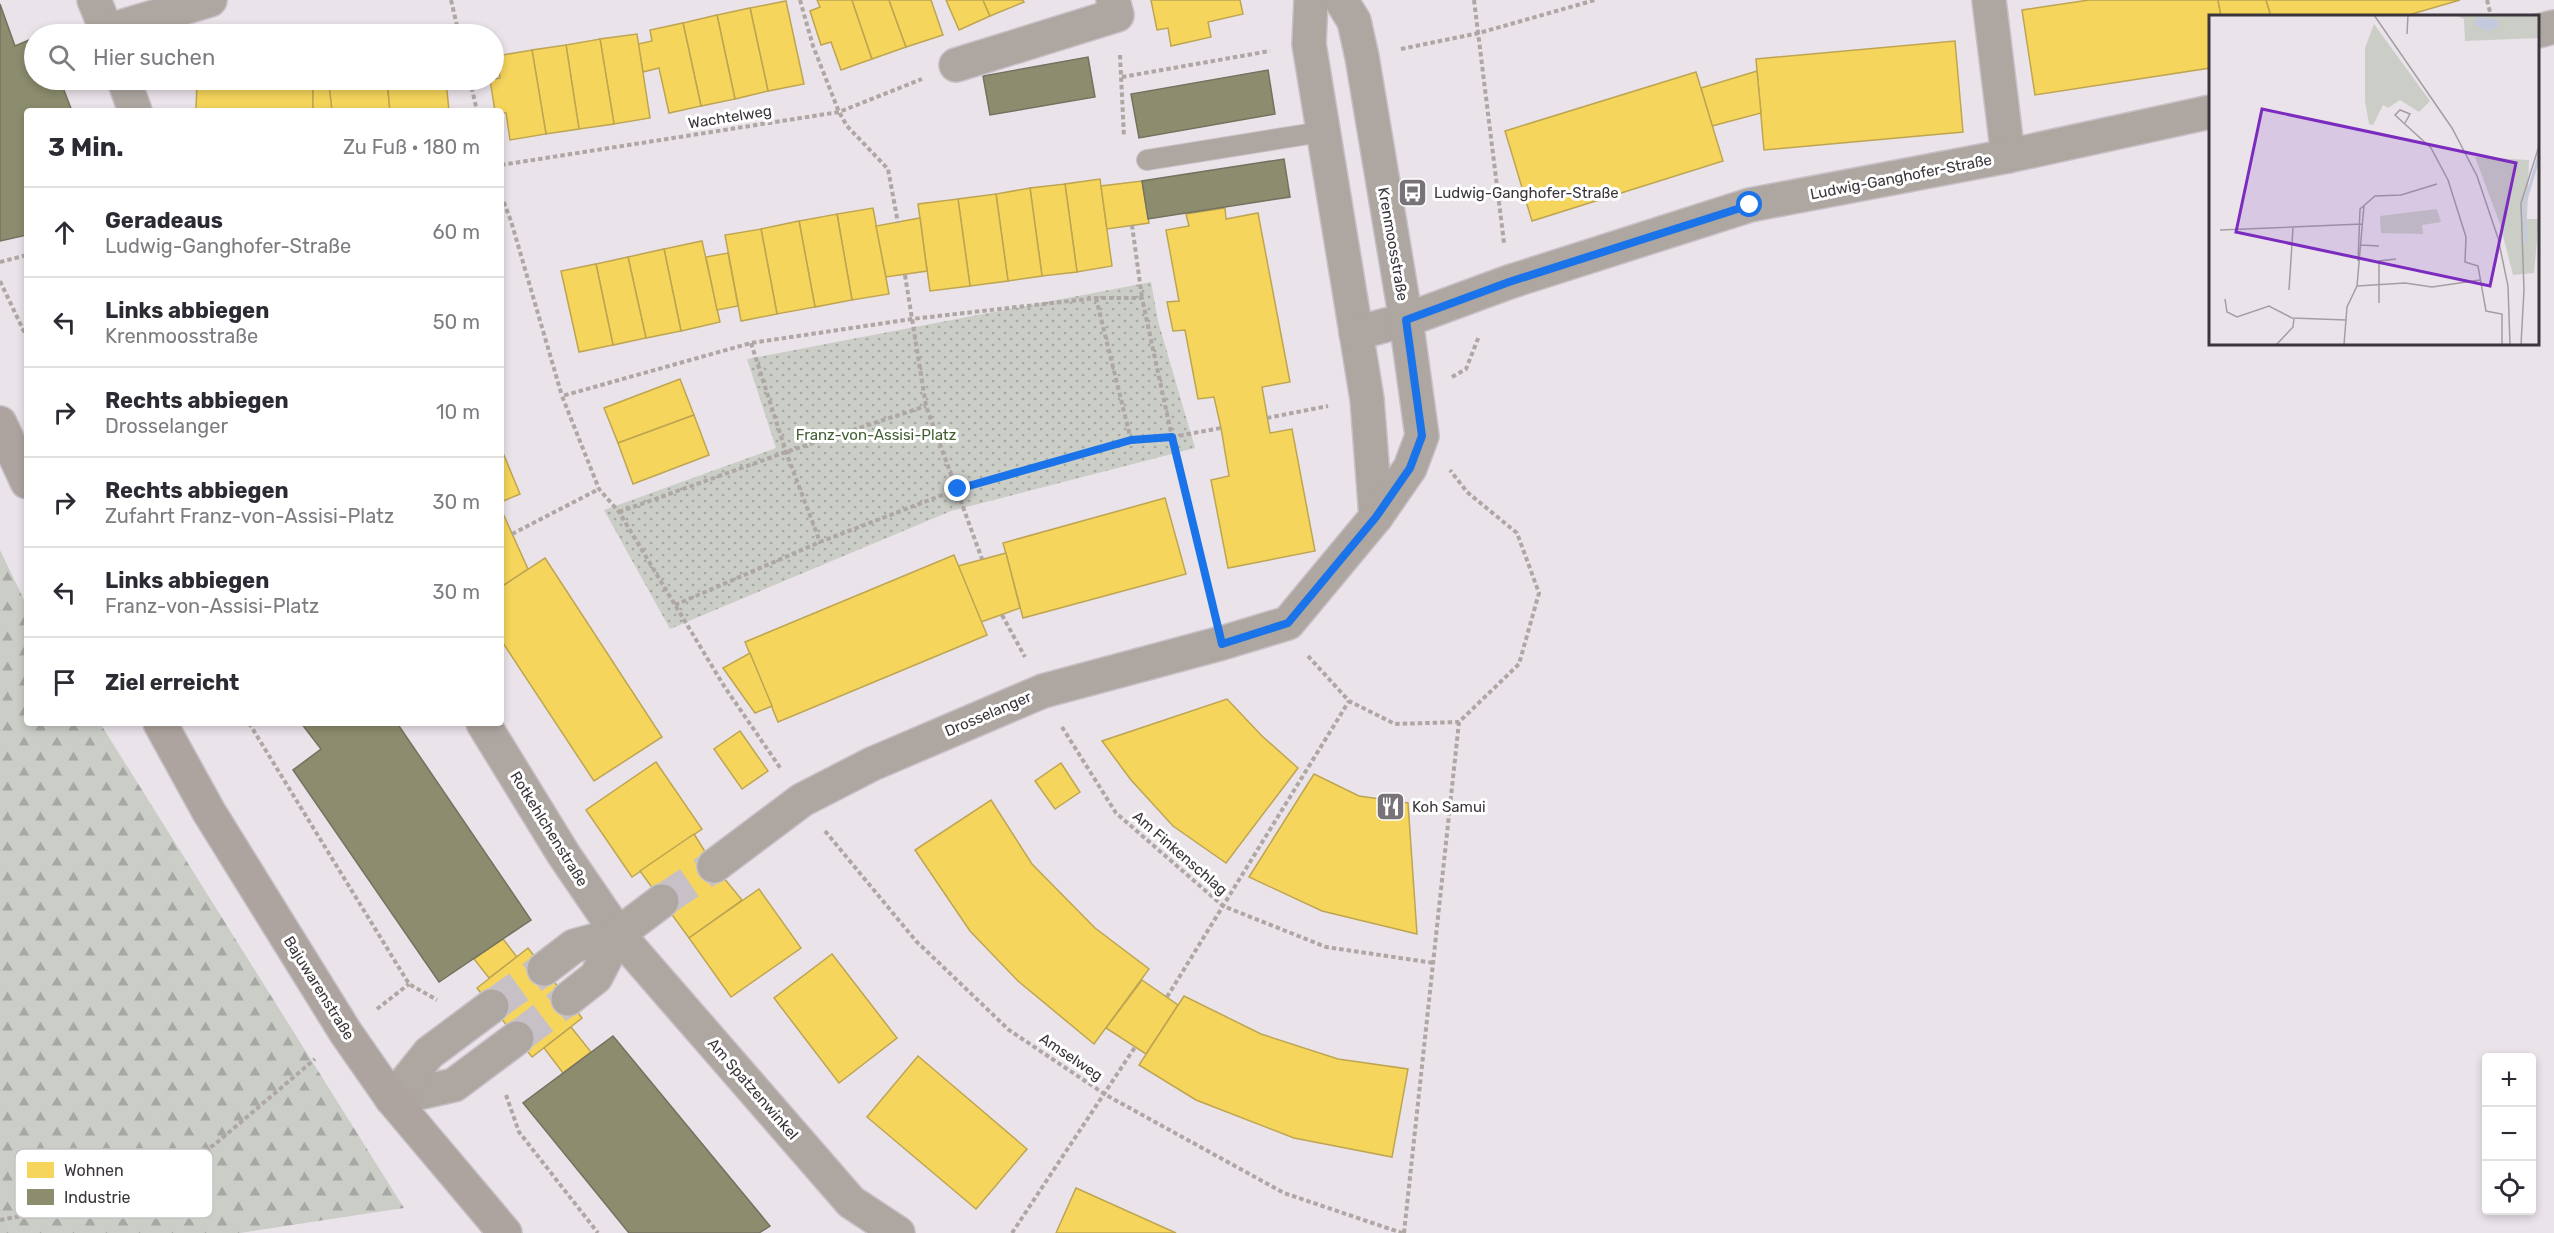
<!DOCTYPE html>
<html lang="de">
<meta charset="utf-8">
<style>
:root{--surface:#fff;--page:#f2f2f3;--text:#2b2b33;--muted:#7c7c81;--line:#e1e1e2}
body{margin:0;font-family:Rubik,sans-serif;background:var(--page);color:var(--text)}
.controls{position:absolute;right:18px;bottom:18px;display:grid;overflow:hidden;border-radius:6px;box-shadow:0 3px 9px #0003}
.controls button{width:54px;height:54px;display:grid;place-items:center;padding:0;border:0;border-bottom:2px solid var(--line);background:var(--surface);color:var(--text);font:30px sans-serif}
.stop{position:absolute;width:18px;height:18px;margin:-14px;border:4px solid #1a73e8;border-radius:50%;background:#fff}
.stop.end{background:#1a73e8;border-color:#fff;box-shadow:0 2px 6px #0008}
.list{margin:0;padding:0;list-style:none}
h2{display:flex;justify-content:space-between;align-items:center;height:78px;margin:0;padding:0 24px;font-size:26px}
h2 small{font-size:20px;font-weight:400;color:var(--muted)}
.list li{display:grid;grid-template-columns:39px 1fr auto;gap:18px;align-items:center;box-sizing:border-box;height:90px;padding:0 24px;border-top:2px solid var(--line)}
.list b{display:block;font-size:22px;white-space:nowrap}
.list p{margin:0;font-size:20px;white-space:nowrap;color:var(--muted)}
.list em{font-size:20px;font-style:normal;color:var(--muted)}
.icon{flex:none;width:33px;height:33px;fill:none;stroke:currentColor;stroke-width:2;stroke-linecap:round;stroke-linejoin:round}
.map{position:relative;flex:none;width:2554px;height:1233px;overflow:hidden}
.search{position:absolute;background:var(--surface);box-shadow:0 3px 9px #0003;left:24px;top:24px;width:480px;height:66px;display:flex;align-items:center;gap:15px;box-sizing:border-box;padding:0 21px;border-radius:33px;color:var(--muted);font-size:22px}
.panel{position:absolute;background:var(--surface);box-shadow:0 3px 9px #0003;left:24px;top:108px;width:480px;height:618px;border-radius:6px}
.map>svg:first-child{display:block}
.forest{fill:url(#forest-firs)}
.park{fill:url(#park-dots)}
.homes{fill:#f6d55c;stroke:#bea552;stroke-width:1.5}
.industry{fill:#8c8c6e;stroke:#74725f;stroke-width:1.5}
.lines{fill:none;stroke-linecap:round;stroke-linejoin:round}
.minor-tunnel{stroke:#c7c0c7;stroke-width:33;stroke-dasharray:33 16;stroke-linecap:butt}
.service-casing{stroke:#c6c1c6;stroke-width:22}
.minor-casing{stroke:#c6c1c6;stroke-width:36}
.secondary-casing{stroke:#c6c1c6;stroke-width:36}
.path{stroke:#aea7a4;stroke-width:4;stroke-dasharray:4.5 3;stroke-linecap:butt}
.service{stroke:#aea6a0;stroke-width:20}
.minor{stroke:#aea6a0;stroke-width:33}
.secondary{stroke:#aea49f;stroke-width:33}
.route{stroke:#1a73e8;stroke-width:8}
.labels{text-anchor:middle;stroke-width:6;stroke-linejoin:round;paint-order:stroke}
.street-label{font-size:15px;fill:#3b363b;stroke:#fff}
.poi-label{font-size:15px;fill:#3b363b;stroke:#fff;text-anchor:start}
.park-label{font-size:15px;fill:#455f35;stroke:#fff}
.inset-river{fill:none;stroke:#c3cae0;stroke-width:3}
.inset-road{fill:none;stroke:#a49ea4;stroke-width:1.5}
.view{fill:#7b2cbf;fill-opacity:0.15;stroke:#7b2cbf;stroke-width:3}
.inset-edge{fill:none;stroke:#3b363b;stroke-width:3}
.key{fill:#fff;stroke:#c4c3c4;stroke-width:1.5}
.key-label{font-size:16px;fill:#3b363b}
</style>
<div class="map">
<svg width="2554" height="1233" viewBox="0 0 2554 1233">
<defs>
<pattern id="forest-firs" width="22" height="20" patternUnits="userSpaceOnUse" patternTransform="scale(1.5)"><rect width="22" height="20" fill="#cbcec7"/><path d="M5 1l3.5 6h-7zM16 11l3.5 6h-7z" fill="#a6a8a3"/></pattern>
<pattern id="park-dots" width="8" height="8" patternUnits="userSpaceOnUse" patternTransform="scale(1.5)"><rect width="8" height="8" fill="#cbcec7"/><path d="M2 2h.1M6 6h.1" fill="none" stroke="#a6a8a3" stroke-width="1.8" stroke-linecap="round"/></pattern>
</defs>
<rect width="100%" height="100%" fill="#eae3ea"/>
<!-- forest -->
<polygon class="forest" points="0,550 27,606 27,723 100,723 404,1208 240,1233 0,1233"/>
<!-- park -->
<polygon class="park" points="1151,282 1158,321 1195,448 951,511 670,629 604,510 776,448 747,359"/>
<!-- homes -->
<g class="homes">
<polygon points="817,0 852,0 872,59 841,70 831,42 821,45 810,11 820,7"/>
<polygon points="852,0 889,0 906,47 872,59"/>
<polygon points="889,0 931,0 943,35 906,47"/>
<polygon points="946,0 983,0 990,16 959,30"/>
<polygon points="983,0 1023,0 1024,2 990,16"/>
<polygon points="1151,0 1240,0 1243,14 1208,22 1211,37 1171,46 1168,28 1157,30"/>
<polygon points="2089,0 2218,0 2221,16 2210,16 2210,68 2035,95 2022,10"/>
<polygon points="2218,0 2266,0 2271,16 2221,16"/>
<polygon points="2266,0 2460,0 2405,16 2271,16"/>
<polygon points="786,1 804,84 768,91 750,8"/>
<polygon points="750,8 768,91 735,99 717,15"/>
<polygon points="717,15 735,99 701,106 683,23"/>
<polygon points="683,23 701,106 669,113 659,68 643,72 638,44 652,41 650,30"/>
<polygon points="637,34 650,118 614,124 600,39"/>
<polygon points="600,39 614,124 579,129 566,45"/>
<polygon points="1955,41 1963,132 1764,150 1756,59"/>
<polygon points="566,45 579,129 546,134 532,50"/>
<polygon points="532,50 546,134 510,140 506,113 495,111 490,80 500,78 497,56"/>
<polygon points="1757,71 1761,113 1712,126 1701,88"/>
<polygon points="1696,72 1723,161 1532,221 1505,131"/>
<polygon points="197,80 313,80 313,111 196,111"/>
<polygon points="328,80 387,80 390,111 332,111"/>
<polygon points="387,80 446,80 449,111 390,111"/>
<polygon points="313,85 329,85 332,111 313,111"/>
<polygon points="1100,179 1112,266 1077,272 1065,184"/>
<polygon points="1142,181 1149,223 1107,229 1101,186"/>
<polygon points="1065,184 1077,272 1042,276 1030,188"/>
<polygon points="1030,188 1042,276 1008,281 996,194"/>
<polygon points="996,194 1008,281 970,286 958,199"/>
<polygon points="958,199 970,286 930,291 918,204"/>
<polygon points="873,208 889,294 852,300 837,214"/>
<polygon points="1225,208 1226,219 1258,213 1290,382 1262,387 1270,433 1292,429 1315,551 1228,568 1211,480 1229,476 1221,428 1214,397 1198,399 1185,330 1173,331 1167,302 1179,301 1166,230 1189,226 1186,214"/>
<polygon points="837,214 852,300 815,307 799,221"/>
<polygon points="920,218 927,271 886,277 876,226"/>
<polygon points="799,221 815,307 777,314 761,229"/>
<polygon points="761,229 777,314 741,321 725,235"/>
<polygon points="702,241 720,322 681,331 664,249"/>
<polygon points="664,249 681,331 646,338 628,257"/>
<polygon points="728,253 738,306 717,310 706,257"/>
<polygon points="628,257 646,338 613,345 596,264"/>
<polygon points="596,264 613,345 579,352 561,271"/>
<polygon points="680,379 694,415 618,443 604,408"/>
<polygon points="694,415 709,455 633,484 618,443"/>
<polygon points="501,448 520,494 501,502"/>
<polygon points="1165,498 1186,574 1023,618 1003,543"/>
<polygon points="501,509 528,569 501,587"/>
<polygon points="1006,553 1020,608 981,622 958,566"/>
<polygon points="954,555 987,635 778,722 745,642"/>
<polygon points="545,558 662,737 594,781 501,640 501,587"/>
<polygon points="750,653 772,706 755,713 723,668"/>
<polygon points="1227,699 1262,736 1298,768 1226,863 1173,826 1131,780 1102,741"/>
<polygon points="740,731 768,771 742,789 714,749"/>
<polygon points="656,762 702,829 632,877 586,810"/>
<polygon points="1061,763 1080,792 1055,809 1035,781"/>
<polygon points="1314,774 1359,796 1408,803 1417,934 1322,911 1249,877"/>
<polygon points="991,800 1032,864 1095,928 1149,969 1094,1044 1018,981 970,931 915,850"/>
<polygon points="694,834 714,866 742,900 689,938 640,871"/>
<polygon points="759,889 801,948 731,997 689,938"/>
<polygon points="503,939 517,957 489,978 474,959"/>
<polygon points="528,948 582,1018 532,1057 477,988"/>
<polygon points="832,954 897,1038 839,1083 774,998"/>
<polygon points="1142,980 1178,1005 1146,1054 1106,1028"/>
<polygon points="1184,996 1261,1034 1338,1059 1408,1069 1392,1157 1294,1138 1196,1100 1139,1065"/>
<polygon points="571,1027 591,1052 563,1073 544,1048"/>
<polygon points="918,1056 1027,1149 976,1209 867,1117"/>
<polygon points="1076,1188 1176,1233 1056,1233"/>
</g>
<!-- industry -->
<g class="industry">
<polygon points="0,4 15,46 34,38 34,80 60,80 72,111 27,111 27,235 0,241"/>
<polygon points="1088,57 1095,97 990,115 983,76"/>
<polygon points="1268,70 1275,114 1139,138 1131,94"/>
<polygon points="1284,159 1290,197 1148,219 1142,181"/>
<polygon points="301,723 397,723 531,920 439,982 293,770 321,749"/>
<polygon points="613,1036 770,1226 759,1233 629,1233 523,1103"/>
</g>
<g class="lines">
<!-- minor-tunnel -->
<g class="minor-tunnel">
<polyline points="662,901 714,866"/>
<polyline points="492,1006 544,969"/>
<polyline points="517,1038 568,999"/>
</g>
<defs>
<polyline id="service" points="1147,160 1321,132"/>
<g id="minor">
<polyline points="94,0 108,34"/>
<polyline points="1311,0 1309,44 1367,399 1376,517"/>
<polyline points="1989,0 2008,156"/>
<polyline points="107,31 210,0"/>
<polyline points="2538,31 2554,27"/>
<polyline points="956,65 1117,15 1113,0"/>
<polyline points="124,80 135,111"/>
<polyline points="1356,333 1406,320 1509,282 1750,205 2008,156 2210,112"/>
<polyline points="483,723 564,855 618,934 851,1202 898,1233"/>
<polyline points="714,866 802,800 872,764 1043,691 1222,643 1288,623 1376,517 1410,468 1422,436 1406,320 1362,57 1354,21 1341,0"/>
<polyline points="544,969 574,946 618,934 662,901"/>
<polyline points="568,999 596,977 618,934"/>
<polyline points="392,1099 454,1085 517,1038"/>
<polyline points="392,1099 429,1053 492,1006"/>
</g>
<g id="secondary">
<polyline points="0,423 27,482"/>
<polyline points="160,723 209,812 346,1033 392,1099 505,1233"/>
</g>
</defs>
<!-- service casing -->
<use href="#service" class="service-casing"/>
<!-- minor casing -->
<use href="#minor" class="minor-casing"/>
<!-- secondary casing -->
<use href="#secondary" class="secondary-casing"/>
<!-- path -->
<g class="path">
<polyline points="451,0 459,34"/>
<polyline points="800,0 813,46 839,112 847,126 888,169 898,223"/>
<polyline points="1474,0 1504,243"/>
<polyline points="2487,0 2491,16"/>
<polyline points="1401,49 1479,33 1595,0"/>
<polyline points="1120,55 1124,137"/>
<polyline points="1122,77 1270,51"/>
<polyline points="470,80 477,111"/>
<polyline points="501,165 839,112 922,79"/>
<polyline points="501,195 511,221 562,396"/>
<polyline points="1132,225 1142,298"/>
<polyline points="0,262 27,255"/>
<polyline points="905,275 926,406 982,559"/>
<polyline points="0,281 27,338"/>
<polyline points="1096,298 1131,440"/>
<polyline points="751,343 786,452 820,542"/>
<polyline points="1452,377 1466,369 1479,336"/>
<polyline points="1267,418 1328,406"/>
<polyline points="619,512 786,452 926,406"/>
<polyline points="512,534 599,489"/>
<polyline points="675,605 820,542 958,489 1131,440 1172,437 1142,298 1096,298 912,319 751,343 562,396 599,489 619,512 724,686 781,769"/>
<polyline points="1212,605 1172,437 1221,428"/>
<polyline points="1002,615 1025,657"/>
<polyline points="1308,656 1349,701 1395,724 1459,722"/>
<polyline points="249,723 409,984 437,1000"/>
<polyline points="1062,727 1116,813 1223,906 1326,947 1434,963"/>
<polyline points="825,831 916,941 1009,1030 1106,1095 1284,1193 1402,1233"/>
<polyline points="1167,997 1349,701"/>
<polyline points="377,1009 409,984"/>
<polyline points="506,1095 519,1132 598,1233"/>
<polyline points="0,1220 108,1200 214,1145 315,1059"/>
<polyline points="1012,1233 1135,1047"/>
<polyline points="1404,1233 1459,722 1519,664 1539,593 1517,533 1467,492 1450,470"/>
</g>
<!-- service -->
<use href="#service" class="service"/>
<!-- minor -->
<use href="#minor" class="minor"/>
<!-- secondary -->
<use href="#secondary" class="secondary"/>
</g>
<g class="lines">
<!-- route -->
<polyline class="route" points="958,489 1131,440 1172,437 1222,644 1288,623 1376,517 1410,468 1422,436 1406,320 1509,282 1750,205"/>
</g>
<!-- icons -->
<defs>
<symbol id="bus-square" viewBox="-11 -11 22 22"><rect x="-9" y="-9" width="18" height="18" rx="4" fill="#787378" stroke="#fff"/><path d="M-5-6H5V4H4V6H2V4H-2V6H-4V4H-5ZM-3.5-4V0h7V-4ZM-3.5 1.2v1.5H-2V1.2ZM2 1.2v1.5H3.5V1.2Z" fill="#fff"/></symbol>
<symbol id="restaurant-square" viewBox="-11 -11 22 22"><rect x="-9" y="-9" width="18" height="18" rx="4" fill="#787378" stroke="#fff"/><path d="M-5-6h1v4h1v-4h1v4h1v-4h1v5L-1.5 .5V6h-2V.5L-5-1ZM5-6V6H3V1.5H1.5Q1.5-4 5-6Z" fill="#fff"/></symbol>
</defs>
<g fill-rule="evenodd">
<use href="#bus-square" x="1396" y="176" width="33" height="33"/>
<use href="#restaurant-square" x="1374" y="790" width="33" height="33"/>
</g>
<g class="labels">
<!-- street labels -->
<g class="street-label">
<text transform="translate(730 117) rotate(-9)" y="5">Wachtelweg</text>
<text transform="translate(1901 177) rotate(-11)" y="5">Ludwig-Ganghofer-Straße</text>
<text transform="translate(1393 244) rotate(80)" y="5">Krenmoosstraße</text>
<text transform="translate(988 714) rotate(-23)" y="5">Drosselanger</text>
<text transform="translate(549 829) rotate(58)" y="5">Rotkehlchenstraße</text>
<text transform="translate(1180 853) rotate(41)" y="5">Am Finkenschlag</text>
<text transform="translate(319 988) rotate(58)" y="5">Bajuwarenstraße</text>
<text transform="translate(1071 1057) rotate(34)" y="5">Amselweg</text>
<text transform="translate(753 1089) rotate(49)" y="5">Am Spatzenwinkel</text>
</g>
<!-- poi labels -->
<g class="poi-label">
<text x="1434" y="198">Ludwig-Ganghofer-Straße</text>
<text x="1412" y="812">Koh Samui</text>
</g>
<!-- park labels -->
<g class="park-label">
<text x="876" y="440">Franz-von-Assisi-Platz</text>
</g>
</g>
<!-- overview -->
<g transform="translate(2209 15)">
<rect width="330" height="330" fill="#eae3ea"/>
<path d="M 246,0 L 330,0 L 330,23 L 256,26 L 255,4 ZM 266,142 L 320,145 L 318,204 L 330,204 L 325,258 L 304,260 L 291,209 Z" fill="#cbcec7"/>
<path d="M 165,9 L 221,86 L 210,97 L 191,85 L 179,93 L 174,90 L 164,110 L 160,109 L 156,86 L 156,33 ZM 228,194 L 232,207 L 213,210 L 214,219 L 172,218 L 171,201 Z" fill="#cbcec7"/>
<path d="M 268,2 L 287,5 L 291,10 L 279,16 L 266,10 Z" fill="#c3cae0"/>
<path class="inset-river" d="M 317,227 L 315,191 L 330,141"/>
<path class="inset-road" d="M 165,0 L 243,113 L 268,161 L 289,223 L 299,271 L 301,330M 198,19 L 199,0M 196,108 L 201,99 L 191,95 L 186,100 L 222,133 L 239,165 L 257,222 L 256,247 L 269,251 L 277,296 L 293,299 L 293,330M 11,215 L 153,209M 152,230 L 170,231M 149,246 L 151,194 L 166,181 L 192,180 L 228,169M 148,271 L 196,268 L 223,272 L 271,265M 80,275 L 84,213M 16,284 L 18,297 L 28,302 L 60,291 L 83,303 L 137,305M 170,288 L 170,246 L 187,244M 67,330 L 84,312 L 85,303M 135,330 L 138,292 L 148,271 L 155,190M 312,330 L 315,275 L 312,188 L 330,131"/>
<path class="view" d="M 53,94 L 307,148 L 281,271 L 27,217 Z"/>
<rect width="330" height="330" class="inset-edge"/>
</g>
<!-- legend -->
<rect x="15" y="1149" width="198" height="69" rx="9" class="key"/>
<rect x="27" y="1162" width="27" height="16" fill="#f6d55c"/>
<rect x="27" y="1189" width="27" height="16" fill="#8c8c6e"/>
<g class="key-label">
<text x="64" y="1176">Wohnen</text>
<text x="64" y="1203">Industrie</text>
</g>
</svg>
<div class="controls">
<button>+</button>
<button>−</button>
<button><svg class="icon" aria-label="locate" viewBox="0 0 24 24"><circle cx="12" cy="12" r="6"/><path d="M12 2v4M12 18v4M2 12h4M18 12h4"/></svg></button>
</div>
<div class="stop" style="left:1750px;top:205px"></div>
<div class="stop end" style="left:958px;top:489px"></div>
<div class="search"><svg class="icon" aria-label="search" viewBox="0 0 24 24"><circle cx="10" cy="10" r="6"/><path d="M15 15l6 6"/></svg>Hier suchen</div>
<section class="panel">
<h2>3 Min.<small>Zu Fuß · 180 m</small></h2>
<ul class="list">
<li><svg class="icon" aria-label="ahead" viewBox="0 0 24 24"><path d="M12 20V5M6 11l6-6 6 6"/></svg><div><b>Geradeaus</b><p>Ludwig-Ganghofer-Straße</p></div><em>60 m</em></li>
<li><svg class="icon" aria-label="left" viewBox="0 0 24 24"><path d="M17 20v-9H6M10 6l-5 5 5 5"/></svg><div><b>Links abbiegen</b><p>Krenmoosstraße</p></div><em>50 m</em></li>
<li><svg class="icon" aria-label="right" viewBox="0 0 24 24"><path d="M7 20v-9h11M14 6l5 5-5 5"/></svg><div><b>Rechts abbiegen</b><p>Drosselanger</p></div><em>10 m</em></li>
<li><svg class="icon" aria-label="right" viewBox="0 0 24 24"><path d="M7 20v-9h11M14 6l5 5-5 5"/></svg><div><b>Rechts abbiegen</b><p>Zufahrt Franz-von-Assisi-Platz</p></div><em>30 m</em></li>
<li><svg class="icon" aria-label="left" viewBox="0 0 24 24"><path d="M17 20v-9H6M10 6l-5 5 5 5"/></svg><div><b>Links abbiegen</b><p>Franz-von-Assisi-Platz</p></div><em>30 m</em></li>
<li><svg class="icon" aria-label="arrive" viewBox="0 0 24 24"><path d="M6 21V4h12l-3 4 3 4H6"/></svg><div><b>Ziel erreicht</b></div></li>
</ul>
</section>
</div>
